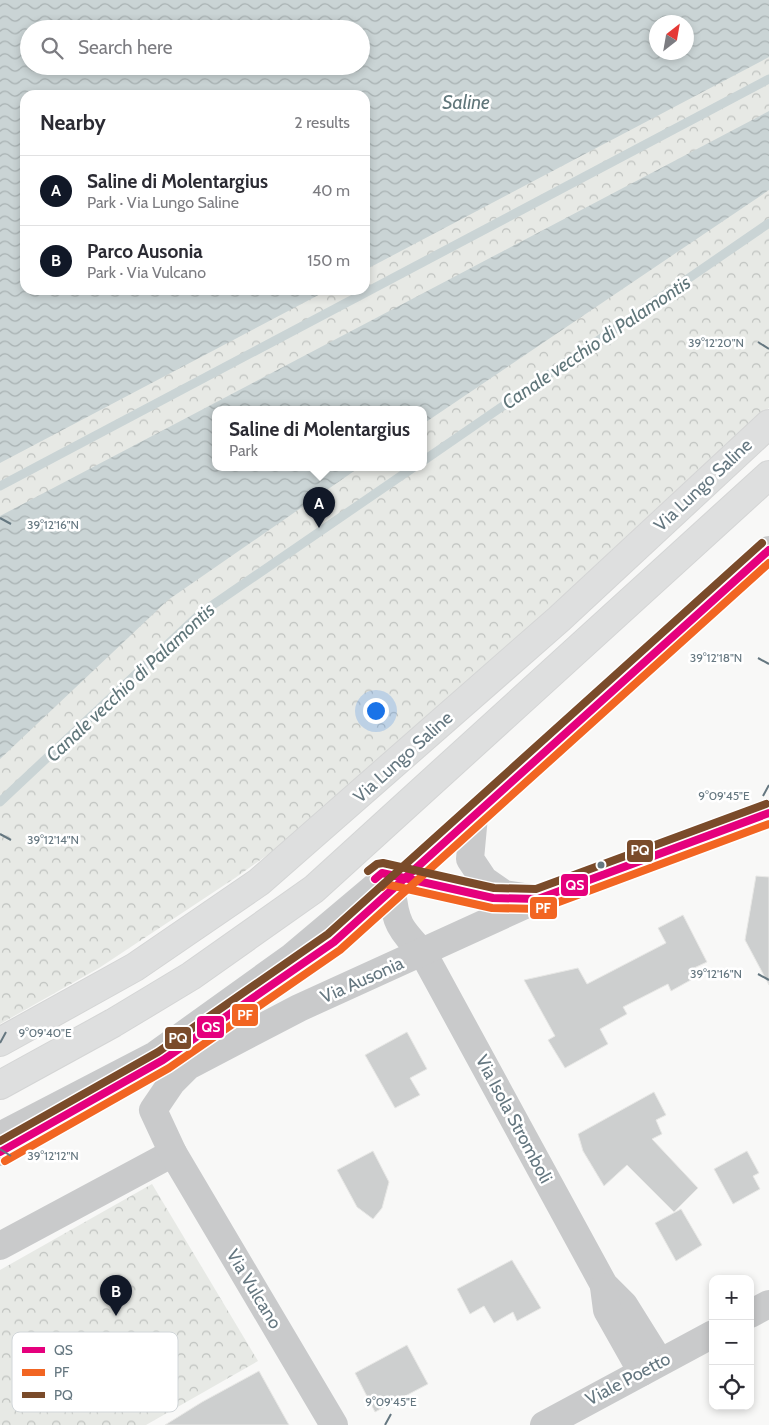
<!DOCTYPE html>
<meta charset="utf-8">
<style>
:root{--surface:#fff;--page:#f7f7f7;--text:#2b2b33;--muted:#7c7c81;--line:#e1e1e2;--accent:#111827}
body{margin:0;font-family:Cabin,sans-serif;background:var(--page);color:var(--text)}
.controls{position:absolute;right:15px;bottom:15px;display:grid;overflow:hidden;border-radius:10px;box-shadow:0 2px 8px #0003}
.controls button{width:45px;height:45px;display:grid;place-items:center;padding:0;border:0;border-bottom:1px solid var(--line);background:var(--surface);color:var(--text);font:25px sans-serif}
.compass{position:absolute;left:649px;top:15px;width:45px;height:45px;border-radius:50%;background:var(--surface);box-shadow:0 2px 8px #0003;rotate:31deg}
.you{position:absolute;left:375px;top:710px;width:18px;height:18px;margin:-12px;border:4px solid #fff;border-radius:50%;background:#1a73e8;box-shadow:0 0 0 8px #1a73e833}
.badge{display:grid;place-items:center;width:32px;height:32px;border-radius:50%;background:var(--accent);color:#fff;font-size:16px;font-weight:700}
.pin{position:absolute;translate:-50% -41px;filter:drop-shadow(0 1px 2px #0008)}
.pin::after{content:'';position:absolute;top:26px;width:18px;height:15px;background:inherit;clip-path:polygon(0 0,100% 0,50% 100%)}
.popup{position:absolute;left:212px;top:406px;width:215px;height:65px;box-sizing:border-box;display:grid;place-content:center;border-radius:10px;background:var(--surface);filter:drop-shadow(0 1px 4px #0005);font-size:16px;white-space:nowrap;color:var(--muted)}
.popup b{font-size:19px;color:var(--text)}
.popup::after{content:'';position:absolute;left:50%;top:100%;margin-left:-10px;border:10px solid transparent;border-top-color:var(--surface)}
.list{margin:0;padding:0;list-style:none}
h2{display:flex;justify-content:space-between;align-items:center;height:65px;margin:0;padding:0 20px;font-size:21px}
h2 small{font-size:16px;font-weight:400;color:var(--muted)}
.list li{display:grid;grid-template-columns:32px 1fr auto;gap:15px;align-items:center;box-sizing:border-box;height:70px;padding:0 20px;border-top:1px solid var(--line)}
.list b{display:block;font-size:19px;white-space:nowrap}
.list p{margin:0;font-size:16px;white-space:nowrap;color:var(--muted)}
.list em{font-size:16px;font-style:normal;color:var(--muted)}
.icon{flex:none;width:28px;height:28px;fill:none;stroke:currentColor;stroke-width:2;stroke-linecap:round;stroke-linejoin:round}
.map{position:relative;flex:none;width:769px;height:1425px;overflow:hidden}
.search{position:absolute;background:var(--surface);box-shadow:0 2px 8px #0003;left:20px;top:20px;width:350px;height:55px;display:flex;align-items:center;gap:12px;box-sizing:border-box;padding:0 18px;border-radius:28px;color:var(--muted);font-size:19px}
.panel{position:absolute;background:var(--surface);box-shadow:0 2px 8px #0003;left:20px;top:90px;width:350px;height:205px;border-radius:15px}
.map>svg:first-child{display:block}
.forest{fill:url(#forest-crowns);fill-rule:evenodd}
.water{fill:url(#water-waves);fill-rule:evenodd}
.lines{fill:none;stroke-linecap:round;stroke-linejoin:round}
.stream{stroke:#cad4d5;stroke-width:9}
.building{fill:#cdcfcf;stroke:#e8e8e6}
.secondary-casing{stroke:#d4d5d5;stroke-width:30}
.lane{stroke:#c9cacb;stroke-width:16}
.street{stroke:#c9cacb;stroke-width:28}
.secondary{stroke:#dedfdf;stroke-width:28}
.bus-1-casing{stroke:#fff;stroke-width:11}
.bus-2-casing{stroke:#fff;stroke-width:11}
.bus-3-casing{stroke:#fff;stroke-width:11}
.bus-1{stroke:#e5007d;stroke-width:8}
.bus-2{stroke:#f26522;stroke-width:8}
.bus-3{stroke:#7a4b2a;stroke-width:8}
.ticks{fill:none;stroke:#657780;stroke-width:2}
.bus-dot{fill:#657780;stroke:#fff;stroke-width:2}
.labels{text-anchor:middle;stroke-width:5;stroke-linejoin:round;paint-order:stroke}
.street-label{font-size:18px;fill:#657780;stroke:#fff}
.water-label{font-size:19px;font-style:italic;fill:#60767a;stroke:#fff}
.key{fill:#fff;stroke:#d1d6d9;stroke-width:1}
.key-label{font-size:14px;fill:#657780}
.ticks-label{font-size:12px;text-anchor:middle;fill:#657780;stroke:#fff;stroke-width:5;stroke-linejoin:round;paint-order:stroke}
.line-badge{stroke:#fff;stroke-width:2}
.badge-label{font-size:14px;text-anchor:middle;font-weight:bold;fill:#fff}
</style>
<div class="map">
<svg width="769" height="1425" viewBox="0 0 769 1425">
<defs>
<pattern id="forest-crowns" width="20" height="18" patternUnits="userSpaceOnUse" patternTransform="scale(1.25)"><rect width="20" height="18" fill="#e7e9e5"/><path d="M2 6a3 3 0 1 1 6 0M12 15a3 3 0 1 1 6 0" fill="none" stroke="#bfc2bf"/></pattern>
<pattern id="water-waves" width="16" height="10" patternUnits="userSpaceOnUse" patternTransform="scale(1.25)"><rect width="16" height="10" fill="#cad4d5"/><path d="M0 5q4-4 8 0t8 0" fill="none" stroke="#a8b1b2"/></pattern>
</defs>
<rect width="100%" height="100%" fill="#f8f8f7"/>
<!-- forest -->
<g class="forest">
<path d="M 0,0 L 769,0 L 769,408 L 507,647 L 277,848 L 235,878 L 99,968 L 0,1024 ZM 656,22 L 686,22 L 686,52 L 656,52 ZM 29,29 L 361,29 L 361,66 L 29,66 ZM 25,95 L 365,95 L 365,290 L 25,290 ZM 215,409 L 423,409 L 423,467 L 215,467 Z"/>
<polygon points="152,1184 258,1361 146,1425 0,1425 0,1270"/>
</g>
<!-- water -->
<g class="water">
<path d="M 0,0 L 769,0 L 769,57 L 365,270 L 365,95 L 25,95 L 25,290 L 328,290 L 0,463 ZM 656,22 L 686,22 L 686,52 L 656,52 ZM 29,29 L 361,29 L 361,66 L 29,66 Z"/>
<polygon points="769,111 769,190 423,424 423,409 215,409 215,467 360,467 168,600 0,759 0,516"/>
</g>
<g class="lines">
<!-- stream -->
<g class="stream">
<polyline points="423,461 769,223"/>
<polyline points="0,486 769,79"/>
<polyline points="0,802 201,613 414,467"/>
</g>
</g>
<!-- building -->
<g class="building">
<polygon points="756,876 769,877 769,985 745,940"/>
<polygon points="683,915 707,962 694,968 698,976 671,991 668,984 623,1007 627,1014 600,1029 608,1044 565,1068 548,1040 555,1036 524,980 578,968 587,984 666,943 658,928"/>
<polygon points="407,1032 427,1069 410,1078 420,1095 395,1108 365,1055"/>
<polygon points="654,1092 666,1115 656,1120 662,1134 652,1139 698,1188 674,1212 627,1165 604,1186 583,1151 578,1134"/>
<polygon points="373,1151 389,1182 382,1208 373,1219 357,1207 337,1170"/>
<polygon points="747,1151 759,1173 753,1176 760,1189 733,1204 714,1169"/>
<polygon points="681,1209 702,1245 676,1261 655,1223"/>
<polygon points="512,1260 541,1308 517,1321 513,1312 494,1323 484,1306 470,1314 457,1289"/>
<polygon points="407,1345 428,1384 375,1412 355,1373"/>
<polygon points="259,1371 289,1425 165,1425 202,1402"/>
</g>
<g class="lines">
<defs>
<g id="secondary">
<polyline points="0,1042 135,967 259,882 559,619 769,424"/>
<polyline points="0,1085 113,1023 191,976 314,889 769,475"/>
</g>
</defs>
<!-- secondary casing -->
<use href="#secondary" class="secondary-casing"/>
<!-- lane -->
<polyline class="lane" points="0,1129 152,1050 287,953 382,873 493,898 504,898"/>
<!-- street -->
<g class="street">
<polyline points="474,816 470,859 484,880 504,894 538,899"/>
<path d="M 392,890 C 395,923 400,929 423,953 L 604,1285 L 624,1305 L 659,1361"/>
<polyline points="0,1152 163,1060 334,942 769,550"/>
<polyline points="0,1246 173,1153"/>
<polyline points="604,1287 607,1310 642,1372"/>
<polyline points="750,1314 769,1304"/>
<polyline points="334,1425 173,1153 153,1110 172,1082 188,1066 299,1008 538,899 769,813"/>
<polyline points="544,1425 713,1334"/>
</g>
<!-- secondary -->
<use href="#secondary" class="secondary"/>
<defs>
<g id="bus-1">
<polyline points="375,879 382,873 493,898 538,899 769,813"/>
<polyline points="0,1152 163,1060 334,942 769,550"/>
</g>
<g id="bus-2">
<polyline points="382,887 385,884 492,908 540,909 769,824"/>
<polyline points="5,1161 169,1068 340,950 769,563"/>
</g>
<g id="bus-3">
<polyline points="368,871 377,864 383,863 494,888 536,889 766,804"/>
<polyline points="0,1141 158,1052 328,934 762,543"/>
</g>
</defs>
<!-- bus-1 casing -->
<use href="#bus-1" class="bus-1-casing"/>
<!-- bus-2 casing -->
<use href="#bus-2" class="bus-2-casing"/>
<!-- bus-3 casing -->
<use href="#bus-3" class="bus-3-casing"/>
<!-- bus-1 -->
<use href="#bus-1" class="bus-1"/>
<!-- bus-2 -->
<use href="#bus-2" class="bus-2"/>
<!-- bus-3 -->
<use href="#bus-3" class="bus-3"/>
</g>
<!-- ticks -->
<path class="ticks" d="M 758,342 L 769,349M 0,518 L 11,524M 758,658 L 769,664M 763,796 L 769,785M 0,834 L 11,840M 758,974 L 769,980M 0,1043 L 6,1032M 0,1149 L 11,1156M 385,1425 L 391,1414"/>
<!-- markers -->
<circle class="bus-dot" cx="601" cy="865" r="4.5"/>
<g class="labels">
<!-- street labels -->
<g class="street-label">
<text transform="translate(703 485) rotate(-43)" y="6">Via Lungo Saline</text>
<text transform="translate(403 757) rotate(-42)" y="6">Via Lungo Saline</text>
<text transform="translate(362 980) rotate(-24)" y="6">Via Ausonia</text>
<text transform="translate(514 1119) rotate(62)" y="6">Via Isola Stromboli</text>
<text transform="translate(254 1289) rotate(59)" y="6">Via Vulcano</text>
<text transform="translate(628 1379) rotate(-28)" y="6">Viale Poetto</text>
</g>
<!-- water labels -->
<g class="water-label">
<text x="466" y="109">Saline</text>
<text transform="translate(596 342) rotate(-34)" y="7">Canale vecchio di Palamontis</text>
<text transform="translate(130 682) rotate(-43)" y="7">Canale vecchio di Palamontis</text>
</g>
</g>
<!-- legend -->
<rect x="12" y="1332" width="166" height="80" rx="8" class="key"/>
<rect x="22" y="1347" width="23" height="6" fill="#e5007d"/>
<rect x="22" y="1369" width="23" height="7" fill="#f26522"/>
<rect x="22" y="1392" width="23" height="6" fill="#7a4b2a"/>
<g class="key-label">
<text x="54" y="1355">QS</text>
<text x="54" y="1377">PF</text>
<text x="54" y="1400">PQ</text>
</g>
<g class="ticks-label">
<text x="716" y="347">39°12'20"N</text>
<text x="53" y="529">39°12'16"N</text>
<text x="716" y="662">39°12'18"N</text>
<text x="724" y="800">9°09'45"E</text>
<text x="53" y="844">39°12'14"N</text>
<text x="716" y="978">39°12'16"N</text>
<text x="45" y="1037">9°09'40"E</text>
<text x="53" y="1160">39°12'12"N</text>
<text x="391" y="1406">9°09'45"E</text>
</g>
<g class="line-badge">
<rect x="626" y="839" width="28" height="24" rx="5" fill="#7a4b2a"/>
<rect x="560" y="873" width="29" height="24" rx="5" fill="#e5007d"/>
<rect x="529" y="896" width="29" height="24" rx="5" fill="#f26522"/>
<rect x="231" y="1003" width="28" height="24" rx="5" fill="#f26522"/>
<rect x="196" y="1015" width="29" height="24" rx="5" fill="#e5007d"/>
<rect x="164" y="1026" width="28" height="24" rx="5" fill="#7a4b2a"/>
</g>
<g class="badge-label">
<text x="640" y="855">PQ</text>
<text x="575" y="890">QS</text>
<text x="543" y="913">PF</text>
<text x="245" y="1020">PF</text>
<text x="211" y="1032">QS</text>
<text x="178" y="1043">PQ</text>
</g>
</svg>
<div class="controls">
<button>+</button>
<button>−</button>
<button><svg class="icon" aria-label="locate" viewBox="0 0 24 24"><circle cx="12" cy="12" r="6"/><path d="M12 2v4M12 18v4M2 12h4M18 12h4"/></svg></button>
</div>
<svg class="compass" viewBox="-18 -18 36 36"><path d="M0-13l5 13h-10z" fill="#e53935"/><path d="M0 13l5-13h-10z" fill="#7c7c81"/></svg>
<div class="you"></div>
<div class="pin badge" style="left:319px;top:528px">A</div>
<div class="popup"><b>Saline di Molentargius</b>Park</div>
<div class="pin badge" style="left:116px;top:1316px">B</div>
<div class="search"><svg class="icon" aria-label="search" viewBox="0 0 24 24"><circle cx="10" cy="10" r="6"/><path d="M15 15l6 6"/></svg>Search here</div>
<section class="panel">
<h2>Nearby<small>2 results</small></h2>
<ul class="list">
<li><span class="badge">A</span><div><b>Saline di Molentargius</b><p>Park · Via Lungo Saline</p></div><em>40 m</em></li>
<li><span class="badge">B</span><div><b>Parco Ausonia</b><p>Park · Via Vulcano</p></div><em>150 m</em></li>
</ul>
</section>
</div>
